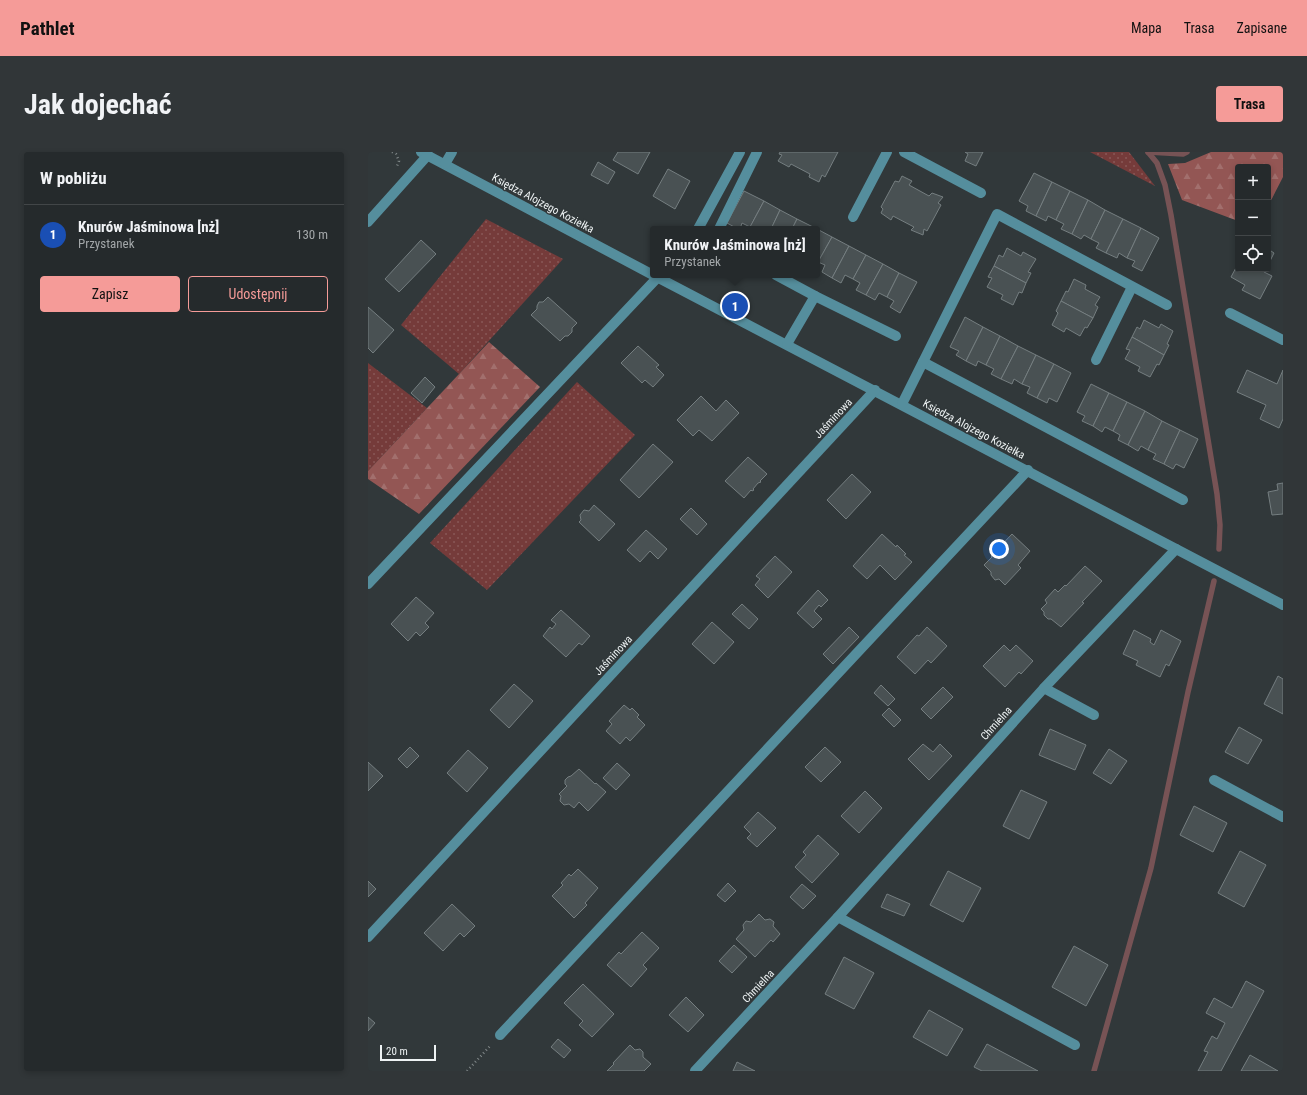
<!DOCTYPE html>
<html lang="pl">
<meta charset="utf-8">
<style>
:root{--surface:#252a2c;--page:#313638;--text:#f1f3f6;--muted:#a3a7a9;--line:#424648;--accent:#f59b98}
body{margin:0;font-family:"Roboto Condensed",sans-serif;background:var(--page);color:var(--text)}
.controls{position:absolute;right:12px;top:12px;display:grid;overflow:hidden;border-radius:4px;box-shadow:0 2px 6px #0003}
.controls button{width:36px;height:36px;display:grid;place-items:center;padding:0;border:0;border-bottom:1px solid var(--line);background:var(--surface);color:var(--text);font:20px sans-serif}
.scale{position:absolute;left:12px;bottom:10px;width:56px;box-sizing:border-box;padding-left:4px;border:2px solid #eef3f4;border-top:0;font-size:11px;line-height:14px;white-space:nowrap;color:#eef3f4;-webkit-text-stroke:3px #31383a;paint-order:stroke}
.you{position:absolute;left:631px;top:397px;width:14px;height:14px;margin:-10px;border:3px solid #fff;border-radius:50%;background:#1a73e8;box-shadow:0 0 0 6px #1a73e833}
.badge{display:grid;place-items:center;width:26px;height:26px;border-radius:50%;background:var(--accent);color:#fff;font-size:13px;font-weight:700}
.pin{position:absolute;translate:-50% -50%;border:2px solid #fff;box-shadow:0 1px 4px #0006}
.popup{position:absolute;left:282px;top:74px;width:170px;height:52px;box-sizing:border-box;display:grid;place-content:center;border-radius:4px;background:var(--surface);filter:drop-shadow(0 1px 3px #0005);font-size:13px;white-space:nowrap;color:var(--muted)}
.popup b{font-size:15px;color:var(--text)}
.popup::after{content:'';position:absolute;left:50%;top:100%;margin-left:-8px;border:8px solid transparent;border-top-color:var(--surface)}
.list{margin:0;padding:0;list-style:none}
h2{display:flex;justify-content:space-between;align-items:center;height:52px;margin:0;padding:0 16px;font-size:17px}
h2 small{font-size:13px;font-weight:400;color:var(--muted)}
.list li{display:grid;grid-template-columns:26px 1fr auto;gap:12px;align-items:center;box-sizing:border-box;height:60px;padding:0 16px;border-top:1px solid var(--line)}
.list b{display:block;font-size:15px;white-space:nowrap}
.list p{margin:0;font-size:13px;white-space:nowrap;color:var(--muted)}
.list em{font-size:13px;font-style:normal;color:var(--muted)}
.actions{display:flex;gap:8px;padding:12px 16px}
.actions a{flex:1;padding:9px 0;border:1px solid var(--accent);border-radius:4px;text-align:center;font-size:14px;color:var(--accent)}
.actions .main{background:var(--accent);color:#111}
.icon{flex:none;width:22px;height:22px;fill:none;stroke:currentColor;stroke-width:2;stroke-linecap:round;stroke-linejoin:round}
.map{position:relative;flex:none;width:915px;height:919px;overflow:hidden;border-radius:4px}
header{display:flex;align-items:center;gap:24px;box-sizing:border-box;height:56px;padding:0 20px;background:var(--accent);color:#111}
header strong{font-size:19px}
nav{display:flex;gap:22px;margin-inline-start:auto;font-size:14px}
.intro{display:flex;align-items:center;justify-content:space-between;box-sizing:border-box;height:96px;padding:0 24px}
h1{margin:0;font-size:28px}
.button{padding:10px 18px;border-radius:4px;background:var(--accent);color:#111;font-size:14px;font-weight:700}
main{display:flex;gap:24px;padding:0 24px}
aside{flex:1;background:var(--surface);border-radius:4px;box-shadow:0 2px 6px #0003}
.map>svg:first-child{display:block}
.grass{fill:url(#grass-dots)}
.forest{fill:url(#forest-firs)}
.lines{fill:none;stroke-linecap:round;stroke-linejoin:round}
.stream{stroke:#775355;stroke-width:5.5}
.building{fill:#495153;stroke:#757e80}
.path{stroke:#818889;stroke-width:2.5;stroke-dasharray:1 3;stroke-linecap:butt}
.minor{stroke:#558e9d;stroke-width:10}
.labels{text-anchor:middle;stroke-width:3;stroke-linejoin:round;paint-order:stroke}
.street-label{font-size:11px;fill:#eef3f4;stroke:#31383a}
</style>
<header>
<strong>Pathlet</strong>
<nav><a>Mapa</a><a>Trasa</a><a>Zapisane</a></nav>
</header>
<div class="intro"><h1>Jak dojechać</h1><a class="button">Trasa</a></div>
<main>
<aside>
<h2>W pobliżu<small></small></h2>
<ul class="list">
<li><span class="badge" style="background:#1a4fb4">1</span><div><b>Knurów Jaśminowa [nż]</b><p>Przystanek</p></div><em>130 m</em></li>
</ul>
<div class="actions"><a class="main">Zapisz</a><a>Udostępnij</a></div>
</aside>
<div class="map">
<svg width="915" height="919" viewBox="0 0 915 919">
<defs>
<pattern id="grass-dots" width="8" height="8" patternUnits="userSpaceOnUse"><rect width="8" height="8" fill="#753b3a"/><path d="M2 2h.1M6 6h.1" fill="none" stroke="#895857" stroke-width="1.8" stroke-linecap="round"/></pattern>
<pattern id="forest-firs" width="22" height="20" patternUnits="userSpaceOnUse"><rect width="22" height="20" fill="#935654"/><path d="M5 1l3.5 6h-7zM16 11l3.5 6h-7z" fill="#a26f6d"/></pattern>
</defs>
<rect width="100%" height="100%" fill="#31383a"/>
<!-- grass -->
<g class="grass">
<polygon points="722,0 761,0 787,34"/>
<polygon points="118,67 195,107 91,222 33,173"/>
<polygon points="0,211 59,256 0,319"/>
<polygon points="209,230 267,283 119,438 62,391"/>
</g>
<!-- forest -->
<g class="forest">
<polygon points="843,0 915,0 915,25 900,54 900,15 870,15 870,69 814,48 800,12 817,11"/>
<polygon points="121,190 172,235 51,362 0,327 0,319"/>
</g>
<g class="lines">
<!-- stream -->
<g class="stream">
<polyline points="780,0 789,11 797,33 803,63 849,342 852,373 851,397"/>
<polyline points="780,0 815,2 819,0"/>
<polyline points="726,919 783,716 820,540 846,429"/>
</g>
</g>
<!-- building -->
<g class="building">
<polygon points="250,0 282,0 270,22 245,8"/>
<polygon points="412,0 470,0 457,25 454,23 451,30 441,25 442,22 423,12 421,15 410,9 414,3 411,2"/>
<polygon points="597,0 615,0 608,14 597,9 600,2"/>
<polygon points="230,10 247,20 240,32 223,23"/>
<polygon points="300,17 322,29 307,57 285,44"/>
<polygon points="666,21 684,30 668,64 658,59 660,54 651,49"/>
<polygon points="534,24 544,29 541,33 561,44 564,41 575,45 570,51 573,53 559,79 556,77 555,83 543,78 546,75 525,64 523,68 513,61 515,57 513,55 527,29 531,30"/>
<polygon points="684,30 702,39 688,68 680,64 678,69 668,64"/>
<polygon points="376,39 396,49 382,75 374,71 372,77 370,77 359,71"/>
<polygon points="702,39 720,48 704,82 693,77 696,72 688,68"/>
<polygon points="720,48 737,58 723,87 716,83 713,87 704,82"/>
<polygon points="396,49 412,58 403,77 387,77 382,75"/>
<polygon points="412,58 429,67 424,77 403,77"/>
<polygon points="737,58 755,67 738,101 728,96 731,91 723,87"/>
<polygon points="429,67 447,76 446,77 424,77"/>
<polygon points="755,67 773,76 759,106 751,101 749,106 738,101"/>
<polygon points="773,76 791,86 774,119 764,114 767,109 759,106"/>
<polygon points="449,77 464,85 450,110 449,109"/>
<polygon points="464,85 481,94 464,126 454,120 457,113 450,110"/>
<polygon points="53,88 68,102 31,140 17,127"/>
<polygon points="481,94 498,103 485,127 477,123 473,131 464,126"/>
<polygon points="639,96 653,104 655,100 668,107 660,120 663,121 658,131 626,114 631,103 635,105"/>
<polygon points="900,97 906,101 900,113"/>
<polygon points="498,103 515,112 498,143 488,138 492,131 485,127"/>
<polygon points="515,112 531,121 519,145 511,141 507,148 498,143"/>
<polygon points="870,112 870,117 898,117 896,120 904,124 892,147 874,138 877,133 863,125"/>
<polygon points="626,114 658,131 654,141 651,140 645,153 633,147 635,143 619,135 624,126 620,125"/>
<polygon points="531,121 549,130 532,161 522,155 526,149 519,145"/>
<polygon points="706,127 718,133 717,137 732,145 727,153 730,155 725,166 693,149 698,139 700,140"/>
<polygon points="180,145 209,171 204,176 204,180 200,184 197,184 192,189 163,163 169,157 169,154 171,150 175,150"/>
<polygon points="693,149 725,166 719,176 717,175 712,184 698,176 696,180 684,173 690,161 688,159"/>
<polygon points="0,155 26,178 5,201 0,196"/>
<polygon points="597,165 615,175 598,209 588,203 591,199 582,195"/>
<polygon points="776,168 791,176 793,172 805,179 799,192 801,193 796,203 764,185 769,175 772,177"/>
<polygon points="615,175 632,184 618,213 610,209 608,214 598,209"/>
<polygon points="632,184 650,194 633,227 623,222 626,217 618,213"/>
<polygon points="764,185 796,203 791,213 789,212 782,225 770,219 772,215 757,207 762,198 758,197"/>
<polygon points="270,194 291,213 288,215 296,223 285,235 277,228 274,231 253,211"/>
<polygon points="650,194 668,203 654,232 646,227 644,232 633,227"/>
<polygon points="668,203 686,212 669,246 659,241 662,235 654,232"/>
<polygon points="686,212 703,221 689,250 681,246 679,251 669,246"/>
<polygon points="879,218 909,232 915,218 915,267 911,276 892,267 898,253 869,240"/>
<polygon points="57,225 67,235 54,251 43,241"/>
<polygon points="723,232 741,241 725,274 714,269 717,264 709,260"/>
<polygon points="741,241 759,250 745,279 737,275 734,280 725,274"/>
<polygon points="333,244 348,259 358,248 371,261 344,289 331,278 325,284 309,268"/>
<polygon points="759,250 777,259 760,293 750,288 752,283 745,279"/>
<polygon points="777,259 794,269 780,298 773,294 770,299 760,293"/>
<polygon points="794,269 812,278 796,312 785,307 788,302 780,298"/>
<polygon points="812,278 830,287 816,316 808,312 805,317 796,312"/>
<polygon points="285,292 305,310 271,346 252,328"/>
<polygon points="380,305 399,322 392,329 393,330 390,331 385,337 386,338 384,339 383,338 376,346 357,329"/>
<polygon points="484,322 503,340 478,367 459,348"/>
<polygon points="915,331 915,362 904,363 900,340 910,338 909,332"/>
<polygon points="226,353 247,372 231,389 211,370 213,368 212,363 216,358 221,359"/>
<polygon points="323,356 339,372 329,383 312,367"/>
<polygon points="278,378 299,397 290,407 282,399 272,410 259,398"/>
<polygon points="514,382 528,395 529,393 538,402 536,403 544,410 527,428 512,413 499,427 485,414"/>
<polygon points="644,382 662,399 650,413 653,416 637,433 631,427 627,428 623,423 623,420 616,413 624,405 623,404"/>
<polygon points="407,404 424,420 400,446 387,433 392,427 388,424"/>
<polygon points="717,414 734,429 714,450 716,451 693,475 683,467 680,467 676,463 676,460 673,457 679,451 677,448 687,437 690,440 697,433 698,434"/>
<polygon points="450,438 460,448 453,455 451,453 446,459 454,467 445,476 429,461"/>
<polygon points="48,445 66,461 57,471 61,475 52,484 48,480 40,489 23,472"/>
<polygon points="374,452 390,467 381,477 364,462"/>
<polygon points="193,458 222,484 214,493 211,491 198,505 175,484 182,475 184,477 188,472 183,468"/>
<polygon points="344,470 366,490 346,512 324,492"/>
<polygon points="481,475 491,485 465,512 455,502"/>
<polygon points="559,475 579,494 563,511 560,508 547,522 529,505 549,483 551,484"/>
<polygon points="766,478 783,487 782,490 786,493 793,478 813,489 801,514 798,512 792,525 768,513 770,509 755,502"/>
<polygon points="636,493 642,499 648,493 665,509 653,522 651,520 637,535 615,514"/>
<polygon points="910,524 915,527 915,562 896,552"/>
<polygon points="146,532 165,549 141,576 122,558"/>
<polygon points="513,533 527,547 520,554 506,541"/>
<polygon points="575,535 585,545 563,567 553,557"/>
<polygon points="256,553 262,558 264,556 271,563 269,565 277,573 262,589 258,585 252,592 238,579 244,572 241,569"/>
<polygon points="521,556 533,568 526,575 514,563"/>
<polygon points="871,575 894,588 880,612 857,600"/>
<polygon points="682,577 718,593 707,618 671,603"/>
<polygon points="555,592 565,600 572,592 584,604 561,628 540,607"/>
<polygon points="42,595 51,604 39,616 30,607"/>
<polygon points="457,595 473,610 453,630 437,615"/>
<polygon points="741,597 759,609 743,632 725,621"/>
<polygon points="100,598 120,616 99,640 79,621"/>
<polygon points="0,610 15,624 0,639"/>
<polygon points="249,611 262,623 248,638 235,626"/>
<polygon points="211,617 227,632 228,631 238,640 220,659 211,650 206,656 201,652 196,653 192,649 193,644 191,642 199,634 197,632 197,628 200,625 203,624"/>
<polygon points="653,638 679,650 661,687 635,674"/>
<polygon points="497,639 514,656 491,681 473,664"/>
<polygon points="826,654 859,671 845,700 812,683"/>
<polygon points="390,660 408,676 389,695 379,686 383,682 376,675"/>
<polygon points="450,683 471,702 444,731 427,715 438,703 435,700"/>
<polygon points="872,699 898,713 876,755 850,741"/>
<polygon points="210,717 230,736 217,751 219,753 206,766 184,744 195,733 193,731 201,722 203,724"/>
<polygon points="580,719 613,736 595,770 562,753"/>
<polygon points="0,729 8,737 0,745"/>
<polygon points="360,731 368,739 357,750 349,743"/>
<polygon points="434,732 448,744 435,757 422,745"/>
<polygon points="519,742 542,752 536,764 513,755"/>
<polygon points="84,752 107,774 96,785 92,781 75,799 56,781"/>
<polygon points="391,762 397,768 402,767 406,770 405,774 412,782 405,790 403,788 387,805 368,787 376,778 375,773 378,769 383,770"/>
<polygon points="274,780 291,796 275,813 279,817 263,835 239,813 251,800 253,802"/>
<polygon points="366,793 379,805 364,821 351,809"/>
<polygon points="706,794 740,813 718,854 684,835"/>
<polygon points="476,805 506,821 486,857 457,842"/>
<polygon points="878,829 896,839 853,919 830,919 840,900 836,899 844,884 849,887 857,871 838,861 846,846 864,856"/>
<polygon points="215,832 246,862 224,885 211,873 215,869 196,851"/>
<polygon points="318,845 336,863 320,880 301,863"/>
<polygon points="561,858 595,877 579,904 545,885"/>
<polygon points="0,865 7,871 0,879"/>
<polygon points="190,887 203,898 196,906 183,895"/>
<polygon points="619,892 670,919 614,919 606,915"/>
<polygon points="262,893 267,898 272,897 275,900 275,905 283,912 276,919 239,919 246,912 245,911"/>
<polygon points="882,903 910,919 873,919"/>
<polygon points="369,910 387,919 365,919"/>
</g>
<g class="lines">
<!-- path -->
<g class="path">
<polyline points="24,0 28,2 31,9 29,14"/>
<polyline points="99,919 123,893"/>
</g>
<!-- minor -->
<g class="minor">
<polyline points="53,0 285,123"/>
<polyline points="536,0 613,41"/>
<polyline points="77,12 84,0"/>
<polyline points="485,65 519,0"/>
<polyline points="0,70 60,3"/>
<polyline points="330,77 372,0"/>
<polyline points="351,77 389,0"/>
<polyline points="285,123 915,453"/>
<polyline points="408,123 447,144"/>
<polyline points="862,161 915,188"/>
<polyline points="419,192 447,144 528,184"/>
<polyline points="728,208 764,135"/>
<polyline points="555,210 815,348"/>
<polyline points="534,252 629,62 799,153"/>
<polyline points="0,432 290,125"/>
<polyline points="676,536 726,563"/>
<polyline points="846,628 915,665"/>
<polyline points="470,765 707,893"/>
<polyline points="0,785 507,238"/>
<polyline points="132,883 660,318"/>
<polyline points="327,919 470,765 676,536 808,397"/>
</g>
</g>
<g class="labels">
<!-- street labels -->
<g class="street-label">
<text transform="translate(175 51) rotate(28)" y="4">Księdza Alojzego Koziełka</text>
<text transform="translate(465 266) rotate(-47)" y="4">Jaśminowa</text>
<text transform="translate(606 277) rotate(28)" y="4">Księdza Alojzego Koziełka</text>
<text transform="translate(245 503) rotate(-47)" y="4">Jaśminowa</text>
<text transform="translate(628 571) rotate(-48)" y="4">Chmielna</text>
<text transform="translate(390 834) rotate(-47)" y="4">Chmielna</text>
</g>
</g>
</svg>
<div class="controls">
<button>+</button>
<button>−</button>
<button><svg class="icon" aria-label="locate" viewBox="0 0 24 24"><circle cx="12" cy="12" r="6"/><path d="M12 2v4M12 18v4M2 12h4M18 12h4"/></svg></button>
</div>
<div class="scale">20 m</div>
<div class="you"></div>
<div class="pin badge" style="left:367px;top:154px;background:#1a4fb4">1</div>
<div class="popup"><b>Knurów Jaśminowa [nż]</b>Przystanek</div>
</div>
</main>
